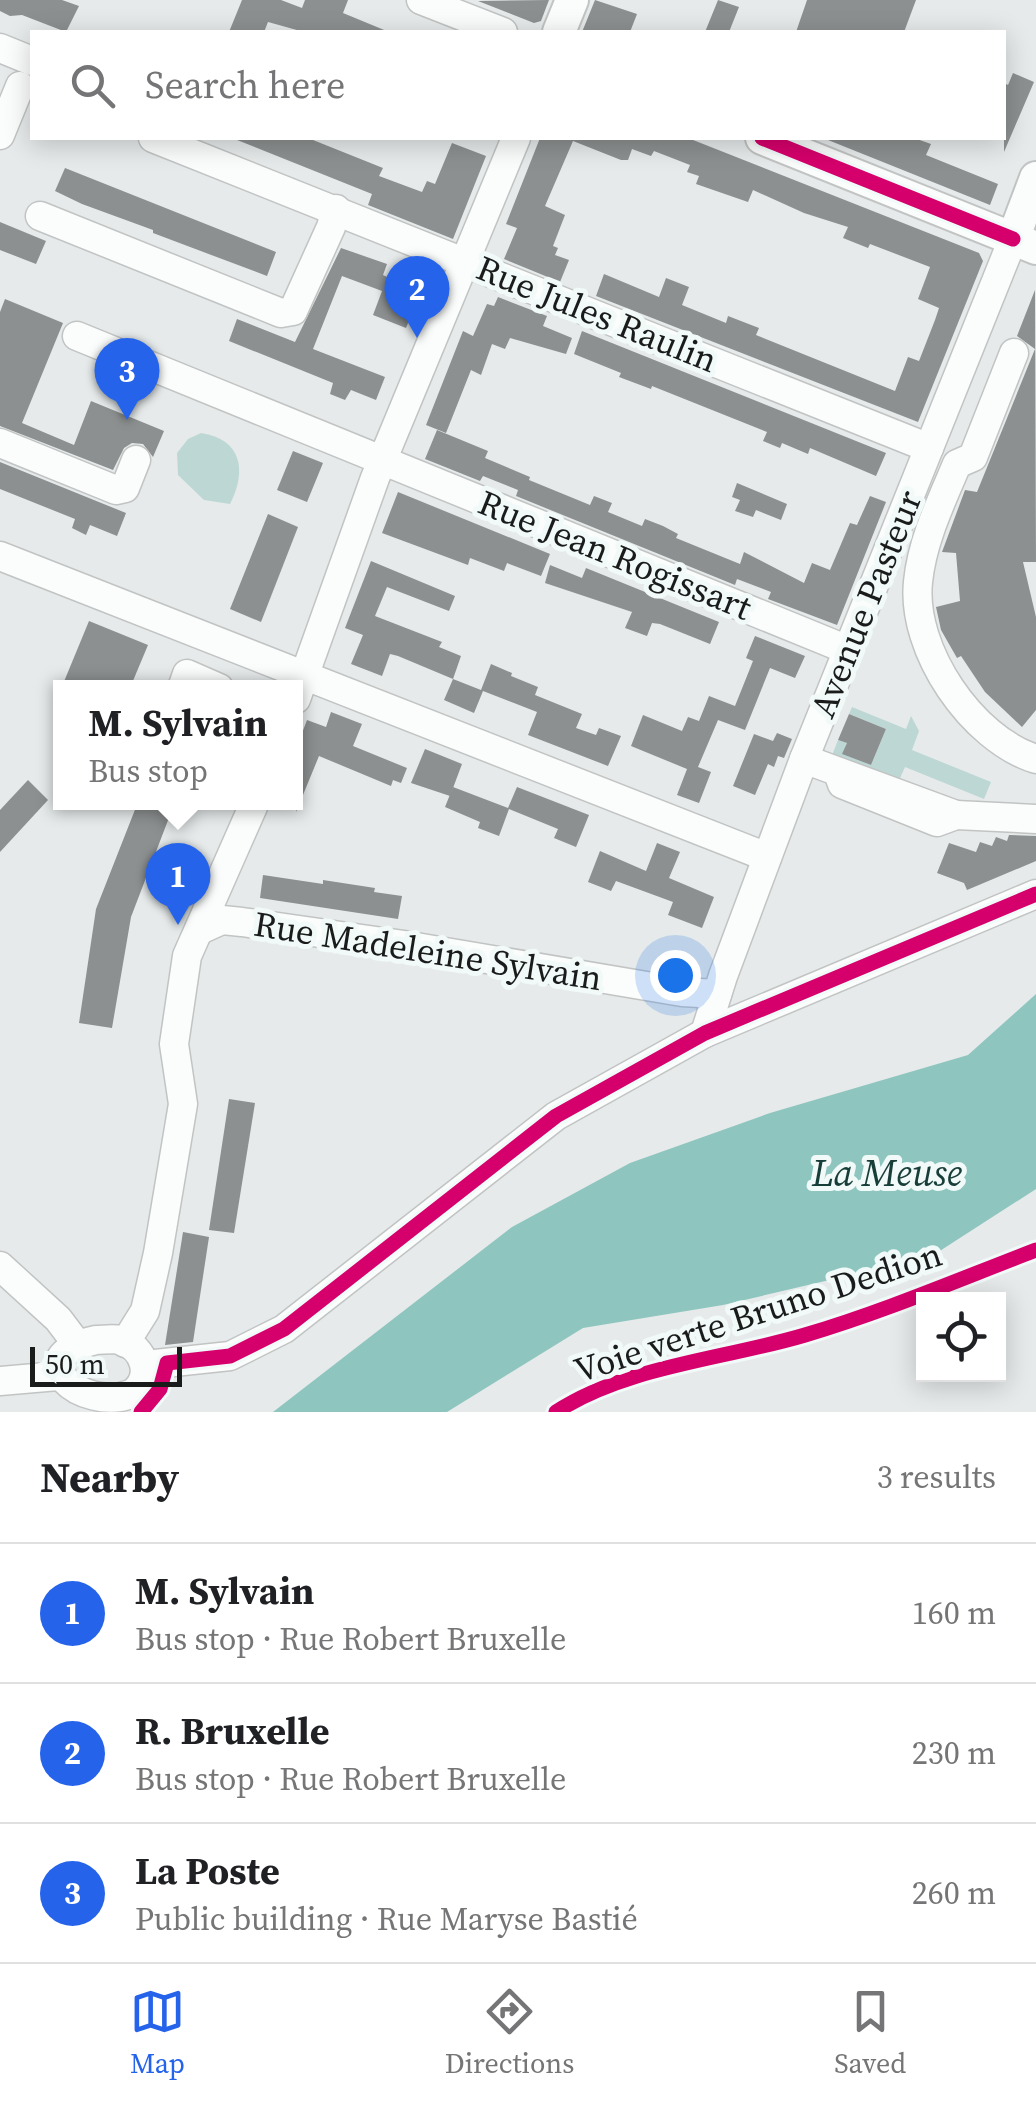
<!DOCTYPE html>
<meta charset="utf-8">
<style>
:root{--surface:#fff;--page:#f2f2f2;--text:#202124;--muted:#757577;--line:#e0e0e0;--accent:#2563eb}
body{margin:0;font-family:"Source Serif 4",serif;background:var(--page);color:var(--text)}
.controls{position:absolute;right:30px;bottom:30px;display:grid;overflow:hidden;border-radius:0px;box-shadow:0 5px 25px #0003}
.controls button{width:90px;height:90px;display:grid;place-items:center;padding:0;border:0;border-bottom:2px solid var(--line);background:var(--surface);color:var(--text);font:50px sans-serif}
.scale{position:absolute;left:30px;bottom:25px;width:152px;box-sizing:border-box;padding-left:10px;border:5px solid #191c1b;border-top:0;font-size:28px;line-height:35px;white-space:nowrap;color:#191c1b;-webkit-text-stroke:8px #f1faf8;paint-order:stroke}
.you{position:absolute;left:675px;top:975px;width:35px;height:35px;margin:-25px;border:8px solid #fff;border-radius:50%;background:#1a73e8;box-shadow:0 0 0 15px #1a73e833}
.badge{display:grid;place-items:center;width:65px;height:65px;border-radius:50%;background:var(--accent);color:#fff;font-size:32px;font-weight:700}
.pin{position:absolute;translate:-50% -82px;filter:drop-shadow(0 2px 5px #0008)}
.pin::after{content:'';position:absolute;top:52px;width:35px;height:30px;background:inherit;clip-path:polygon(0 0,100% 0,50% 100%)}
.popup{position:absolute;left:53px;top:680px;width:250px;height:130px;box-sizing:border-box;display:grid;place-content:center;border-radius:0px;background:var(--surface);filter:drop-shadow(0 2px 8px #0005);font-size:32px;white-space:nowrap;color:var(--muted)}
.popup b{font-size:38px;color:var(--text)}
.popup::after{content:'';position:absolute;left:50%;top:100%;margin-left:-20px;border:20px solid transparent;border-top-color:var(--surface)}
.list{margin:0;padding:0;list-style:none}
h2{display:flex;justify-content:space-between;align-items:center;height:130px;margin:0;padding:0 40px;font-size:42px}
h2 small{font-size:32px;font-weight:400;color:var(--muted)}
.list li{display:grid;grid-template-columns:65px 1fr auto;gap:30px;align-items:center;box-sizing:border-box;height:140px;padding:0 40px;border-top:2px solid var(--line)}
.list b{display:block;font-size:38px;white-space:nowrap}
.list p{margin:0;font-size:32px;white-space:nowrap;color:var(--muted)}
.list em{font-size:32px;font-style:normal;color:var(--muted)}
.icon{flex:none;width:55px;height:55px;fill:none;stroke:currentColor;stroke-width:2;stroke-linecap:round;stroke-linejoin:round}
.map{position:relative;flex:none;width:1036px;height:1412px;overflow:hidden}
.search{position:absolute;background:var(--surface);box-shadow:0 5px 25px #0003;left:30px;right:30px;top:30px;height:110px;display:flex;align-items:center;gap:25px;box-sizing:border-box;padding:0 35px;border-radius:0px;color:var(--muted);font-size:38px}
.sheet{height:550px;background:var(--surface)}
nav{display:flex;justify-content:space-around;align-items:center;box-sizing:border-box;height:140px;border-top:2px solid var(--line);background:var(--surface);font-size:28px;color:var(--muted)}
nav a{display:grid;justify-items:center;gap:5px}
nav .on{color:var(--accent)}
.map>svg:first-child{display:block}
.green{fill:#bdd8d4}
.water{fill:#8ec6bf}
.building{fill:#8d9090}
.lines{fill:none;stroke-linecap:round;stroke-linejoin:round}
.minor-casing{stroke:#c2c4c4;stroke-width:31}
.major-casing{stroke:#c2c4c4;stroke-width:36}
.minor{stroke:#fbfcfc;stroke-width:28}
.major{stroke:#fbfcfc;stroke-width:32}
.cycleway-casing{stroke:#f1faf8;stroke-width:21}
.cycleway{stroke:#d6006c;stroke-width:15}
.labels{text-anchor:middle;stroke-width:10;stroke-linejoin:round;paint-order:stroke}
.street-label{font-size:35px;fill:#191c1b;stroke:#f1faf8}
.water-label{font-size:38px;font-style:italic;fill:#183e39;stroke:#f1faf8}
</style>
<div class="map">
<svg width="1036" height="1412" viewBox="0 0 1036 1412">
<rect width="100%" height="100%" fill="#e6eaea"/>
<!-- green -->
<g class="green">
<path d="M 201,433 C 242,439 247,471 230,504 L 204,500 L 178,475 L 177,453 L 188,439 Z"/>
<polygon points="852,707 906,729 911,716 919,731 912,750 991,782 984,799 905,767 897,785 831,758 838,740 847,743 843,754 871,765 886,729 849,714"/>
</g>
<!-- water -->
<polygon class="water" points="1036,994 1036,1189 932,1256 723,1305 583,1328 447,1412 273,1412 512,1227 630,1163 770,1113 968,1055"/>
<!-- building -->
<g class="building">
<polygon points="0,0 62,0 79,6 66,32 22,15 10,16 0,11"/>
<polygon points="242,0 281,0 302,8 305,0 348,0 343,13 389,32 304,32 268,22 264,32 229,32"/>
<polygon points="549,0 541,21 534,23 478,1"/>
<polygon points="595,0 637,14 630,32 582,32"/>
<polygon points="718,0 739,7 729,32 705,32"/>
<polygon points="807,0 916,0 904,32 796,32"/>
<polygon points="1013,73 1034,82 1004,152 1004,83 1008,85"/>
<polygon points="232,138 308,138 383,168 379,176 422,192 427,181 435,184 452,143 486,156 453,239 368,205 372,194"/>
<polygon points="540,138 688,138 979,253 983,261 918,422 596,296 604,274 659,297 666,278 689,287 682,305 726,323 728,316 759,328 756,335 895,391 908,357 919,361 935,320 939,308 918,299 930,267 870,244 868,248 843,238 848,227 804,213 753,190 748,202 696,184 699,176 687,172 690,165 654,151 651,156 632,149 628,160 621,160 573,141 545,206 565,215 553,246 558,248 555,255 569,260 560,282 504,259 517,228 506,224"/>
<polygon points="823,138 914,138 931,144 926,155 998,184 990,205"/>
<polygon points="65,168 276,252 267,276 153,233 153,230 82,204 55,191"/>
<polygon points="0,222 46,241 36,264 0,250"/>
<polygon points="341,248 387,264 383,275 420,293 406,328 373,315 382,291 342,276 313,349 385,377 376,400 351,390 345,400 330,394 333,383 229,341 237,319 295,342"/>
<polygon points="1035,290 1036,562 1023,562 1036,617 1036,710 1022,727 985,692 961,656 957,658 941,630 936,607 960,601 956,553 942,552 965,490 977,492 1035,349 1017,336"/>
<polygon points="498,297 547,316 543,326 572,338 566,354 510,338 505,349 492,344 481,375 471,370 446,433 426,425 463,331 473,336 487,304 494,306"/>
<polygon points="5,299 63,323 22,423 74,445 91,401 164,431 153,457 143,444 132,443 124,448 113,470 0,426 0,312"/>
<polygon points="582,331 886,453 876,476 810,448 808,454 782,443 780,448 763,441 767,432 652,386 651,389 619,377 621,373 574,354"/>
<polygon points="437,430 488,451 485,458 530,477 529,480 590,505 594,496 612,503 608,512 642,526 645,519 663,526 678,534 676,538 740,564 744,552 804,583 812,563 830,570 850,523 857,525 870,496 886,502 837,625 768,599 771,592 737,579 735,585 516,496 518,490 483,476 480,481 425,459"/>
<polygon points="293,451 323,463 307,502 277,490"/>
<polygon points="0,462 126,513 117,536 90,525 86,535 72,528 75,519 0,489"/>
<polygon points="737,483 787,504 781,520 756,510 753,517 735,511 740,500 732,497"/>
<polygon points="398,492 550,554 541,576 507,563 504,571 470,558 468,565 382,533"/>
<polygon points="268,514 298,527 261,622 230,609"/>
<polygon points="371,561 455,596 449,611 387,587 375,616 442,642 439,647 461,656 453,679 481,690 491,664 512,673 511,676 538,687 535,695 582,714 576,728 596,735 599,728 621,736 608,766 528,735 537,712 514,703 483,691 474,713 444,700 453,679 398,656 390,654 382,676 351,664 363,635 345,628"/>
<polygon points="550,565 582,578 586,568 719,622 710,644 660,624 652,623 647,636 625,628 632,612 545,583"/>
<polygon points="89,621 148,645 130,688 72,688 63,684"/>
<polygon points="755,636 805,656 795,678 770,668 745,730 718,720 698,767 711,772 699,803 677,795 687,769 631,746 643,715 682,731 688,717 699,721 709,696 735,706 753,661 746,658"/>
<polygon points="331,712 362,724 353,746 407,768 401,783 393,780 391,786 319,756 296,812 296,749 307,720 326,727"/>
<polygon points="849,714 886,729 871,765 842,754 847,743 838,740"/>
<polygon points="777,733 792,739 784,758 778,756 774,767 768,764 755,795 733,786 754,734 773,741"/>
<polygon points="425,749 462,764 450,796 411,783"/>
<polygon points="28,780 48,800 0,852 0,810"/>
<polygon points="453,787 508,808 517,787 589,815 576,847 554,838 558,829 509,809 499,836 478,828 480,822 445,807"/>
<polygon points="138,802 175,802 131,917 112,1028 79,1023 96,909"/>
<polygon points="1009,835 1036,836 1036,861 967,890 964,883 937,873 949,843 976,852 980,842 992,846 996,837 1007,841"/>
<polygon points="657,843 680,852 669,878 714,897 702,928 668,915 673,902 616,881 611,891 588,882 600,851 646,871"/>
<polygon points="263,875 323,884 323,880 375,888 374,892 402,896 398,919 260,898"/>
<polygon points="229,1099 255,1103 234,1233 209,1230"/>
<polygon points="183,1232 209,1237 193,1342 165,1345"/>
</g>
<g class="lines">
<defs>
<g id="minor">
<polyline points="421,0 503,32"/>
<polyline points="0,48 32,61"/>
<polyline points="0,135 20,86"/>
<polyline points="153,138 929,448"/>
<polyline points="40,216 281,313 293,311 331,227 336,209"/>
<polyline points="77,336 848,650"/>
<path d="M 1014,353 L 973,457 L 957,464 C 941,502 922,541 918,582 C 911,650 972,739 1036,759"/>
<polyline points="0,443 116,490 125,488 136,460"/>
<polyline points="0,556 767,857"/>
<polyline points="182,688 187,674 219,688"/>
<polyline points="296,699 375,478 516,138"/>
<polyline points="804,759 956,815 937,822 842,784 838,773"/>
<polyline points="956,815 1036,819"/>
<polyline points="200,930 222,920 242,922 404,945 682,992 717,994"/>
<polyline points="705,1033 723,976 804,759 1013,239"/>
<polyline points="0,1266 58,1319 77,1344"/>
<path d="M 96,1340 C 103,1340 113,1338 120,1340 C 145,1347 155,1379 131,1394 C 82,1412 16,1357 96,1340 Z"/>
<polyline points="125,1343 145,1311 158,1253 183,1104 174,1044 187,956 255,802"/>
<polyline points="146,1365 230,1356 284,1329 556,1116 705,1033 1036,894"/>
<polyline points="0,1381 58,1376"/>
</g>
<g id="major">
<polyline points="559,32 572,0"/>
<polyline points="762,138 1036,248"/>
<polyline points="1013,239 1036,178"/>
</g>
</defs>
<!-- minor casing -->
<use href="#minor" class="minor-casing"/>
<!-- major casing -->
<use href="#major" class="major-casing"/>
<!-- minor -->
<use href="#minor" class="minor"/>
<!-- major -->
<use href="#major" class="major"/>
<defs>
<g id="cycleway">
<polyline points="762,138 1013,239"/>
<polyline points="141,1412 160,1389 167,1363 230,1356 284,1329 556,1116 705,1033 1036,894"/>
<path d="M 556,1412 C 626,1366 725,1359 805,1335 C 883,1312 960,1279 1036,1250"/>
</g>
</defs>
<!-- cycleway casing -->
<use href="#cycleway" class="cycleway-casing"/>
<!-- cycleway -->
<use href="#cycleway" class="cycleway"/>
</g>
<g class="labels">
<!-- street labels -->
<g class="street-label">
<text transform="translate(597 314) rotate(22)" y="12">Rue Jules Raulin</text>
<text transform="translate(615 555) rotate(22)" y="12">Rue Jean Rogissart</text>
<text transform="translate(866 604) rotate(-68)" y="12">Avenue Pasteur</text>
<text transform="translate(428 951) rotate(9)" y="12">Rue Madeleine Sylvain</text>
<text transform="translate(758 1312) rotate(-18)" y="12">Voie verte Bruno Dedion</text>
</g>
<!-- water labels -->
<g class="water-label">
<text x="887" y="1186">La Meuse</text>
</g>
</g>
</svg>
<div class="controls">
<button><svg class="icon" aria-label="locate" viewBox="0 0 24 24"><circle cx="12" cy="12" r="6"/><path d="M12 2v4M12 18v4M2 12h4M18 12h4"/></svg></button>
</div>
<div class="scale">50 m</div>
<div class="you"></div>
<div class="pin badge" style="left:178px;top:925px">1</div>
<div class="popup"><b>M. Sylvain</b>Bus stop</div>
<div class="pin badge" style="left:417px;top:338px">2</div>
<div class="pin badge" style="left:127px;top:420px">3</div>
<div class="search"><svg class="icon" aria-label="search" viewBox="0 0 24 24"><circle cx="10" cy="10" r="6"/><path d="M15 15l6 6"/></svg>Search here</div>
</div>
<section class="sheet">
<h2>Nearby<small>3 results</small></h2>
<ul class="list">
<li><span class="badge">1</span><div><b>M. Sylvain</b><p>Bus stop · Rue Robert Bruxelle</p></div><em>160 m</em></li>
<li><span class="badge">2</span><div><b>R. Bruxelle</b><p>Bus stop · Rue Robert Bruxelle</p></div><em>230 m</em></li>
<li><span class="badge">3</span><div><b>La Poste</b><p>Public building · Rue Maryse Bastié</p></div><em>260 m</em></li>
</ul>
</section>
<nav>
<a class="on"><svg class="icon" aria-label="map" viewBox="0 0 24 24"><path d="M3 6l6-2 6 2 6-2v14l-6 2-6-2-6 2zM9 4v14M15 6v14"/></svg>Map</a>
<a><svg class="icon" aria-label="directions" viewBox="0 0 24 24"><path d="M12 3l9 9-9 9-9-9zM9 14v-3h6M13 9l2 2-2 2"/></svg>Directions</a>
<a><svg class="icon" aria-label="saved" viewBox="0 0 24 24"><path d="M7 4h10v16l-5-4-5 4z"/></svg>Saved</a>
</nav>
